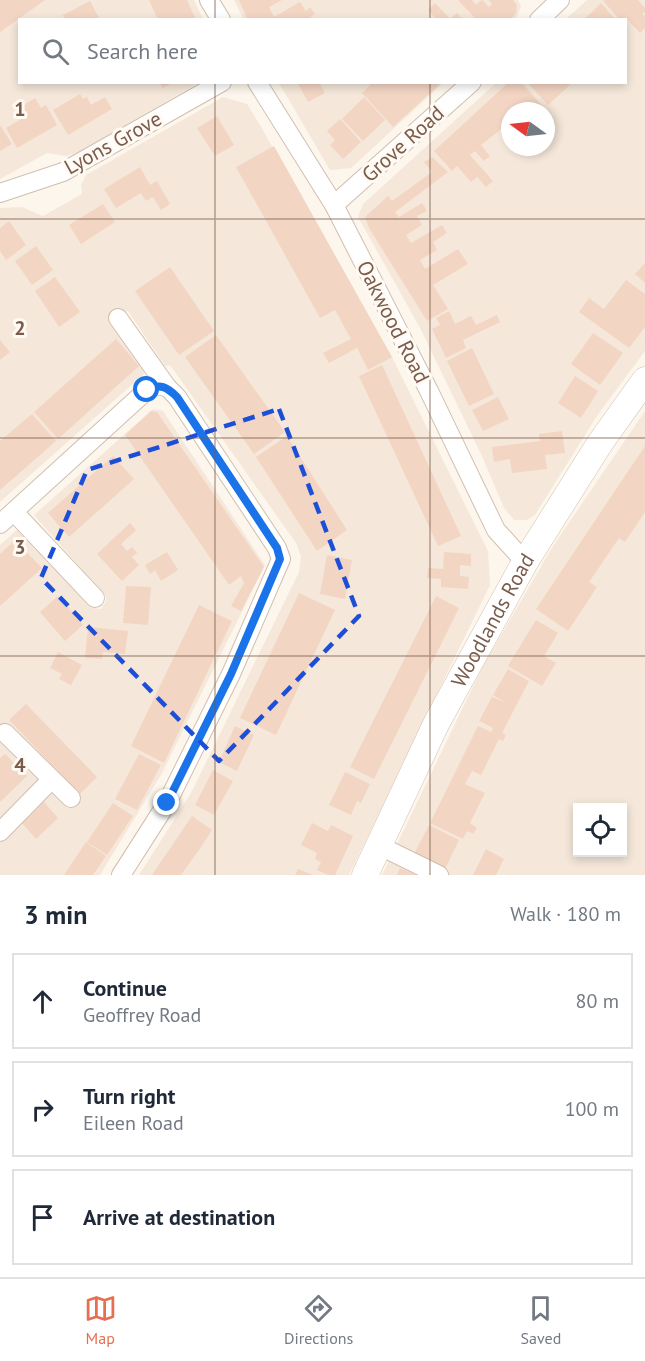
<!DOCTYPE html>
<meta charset="utf-8">
<style>
:root{--surface:#fff;--page:#f2f2f3;--text:#1f2937;--muted:#747a83;--line:#e0e1e3;--accent:#e76f51}
body{margin:0;font-family:"PT Sans",sans-serif;background:var(--page);color:var(--text)}
.controls{position:absolute;right:18px;bottom:18px;display:grid;overflow:hidden;border-radius:0px;box-shadow:0 3px 9px #0003}
.controls button{width:54px;height:54px;display:grid;place-items:center;padding:0;border:0;border-bottom:2px solid var(--line);background:var(--surface);color:var(--text);font:30px sans-serif}
.compass{position:absolute;left:501px;top:102px;width:54px;height:54px;border-radius:50%;background:var(--surface);box-shadow:0 3px 9px #0003;rotate:285deg}
.stop{position:absolute;width:18px;height:18px;margin:-14px;border:4px solid #1a73e8;border-radius:50%;background:#fff}
.stop.end{background:#1a73e8;border-color:#fff;box-shadow:0 2px 6px #0008}
.list{margin:0;padding:0;list-style:none}
h2{display:flex;justify-content:space-between;align-items:center;height:78px;margin:0;padding:0 24px;font-size:26px}
h2 small{font-size:20px;font-weight:400;color:var(--muted)}
.list li{display:grid;grid-template-columns:39px 1fr auto;gap:18px;align-items:center;box-sizing:border-box;height:96px;margin:0 12px 12px;padding:0 12px;border:2px solid var(--line);border-radius:0px}
.list b{display:block;font-size:22px;white-space:nowrap}
.list p{margin:0;font-size:20px;white-space:nowrap;color:var(--muted)}
.list em{font-size:20px;font-style:normal;color:var(--muted)}
.icon{flex:none;width:33px;height:33px;fill:none;stroke:currentColor;stroke-width:2;stroke-linecap:round;stroke-linejoin:round}
.map{position:relative;flex:none;width:645px;height:875px;overflow:hidden}
.search{position:absolute;background:var(--surface);box-shadow:0 3px 9px #0003;left:18px;right:18px;top:18px;height:66px;display:flex;align-items:center;gap:15px;box-sizing:border-box;padding:0 21px;border-radius:0px;color:var(--muted);font-size:22px}
.sheet{height:402px;background:var(--surface)}
nav{display:flex;justify-content:space-around;align-items:center;box-sizing:border-box;height:84px;border-top:2px solid var(--line);background:var(--surface);font-size:16px;color:var(--muted)}
nav a{display:grid;justify-items:center;gap:3px}
nav .on{color:var(--accent)}
.map>svg:first-child{display:block}
.residential{fill:#f5e8da;fill-rule:evenodd}
.building{fill:#f3d5c3}
.lines{fill:none;stroke-linecap:round;stroke-linejoin:round}
.street-casing{stroke:#d1beb0;stroke-width:20}
.secondary-casing{stroke:#d6c0b0;stroke-width:27}
.street{stroke:#fff;stroke-width:18}
.secondary{stroke:#fff;stroke-width:26}
.route{stroke:#1a73e8;stroke-width:8}
.marked{fill:none;stroke:#1d4ed8;stroke-width:4.5;stroke-dasharray:12 8;stroke-linejoin:round}
.grid{fill:none;stroke:#7a5c4d;stroke-width:1.5;stroke-opacity:0.55}
.labels{text-anchor:middle;stroke-width:6;stroke-linejoin:round;paint-order:stroke}
.street-label{font-size:21px;fill:#7a5c4d;stroke:#fffaf3}
.grid-label{font-size:20px;text-anchor:middle;font-weight:bold;fill:#7a5c4d;stroke:#fffaf3;stroke-width:6;stroke-linejoin:round;paint-order:stroke}
</style>
<div class="map">
<svg width="645" height="875" viewBox="0 0 645 875">
<rect width="100%" height="100%" fill="#fdf6ec"/>
<!-- residential -->
<g class="residential">
<polygon points="0,0 194,0 203,19 20,20 20,82 198,83 77,153 66,156 47,153 0,179"/>
<polygon points="234,0 518,0 521,6 517,17 514,20 244,20"/>
<path d="M 587,0 L 645,0 L 645,351 L 597,416 L 535,515 L 527,520 L 514,520 L 504,508 L 481,454 L 420,328 L 358,217 L 363,204 L 496,83 L 626,82 L 626,20 L 566,19 ZM 510,111 L 546,111 L 546,147 L 510,147 Z"/>
<polygon points="279,83 443,83 351,168 330,170"/>
<polygon points="223,97 247,104 260,125 392,357 488,551 490,585 349,875 139,875 191,793 299,572 301,557 296,543 170,365 165,366 128,311 112,322 143,363 144,374 0,502 0,208 22,207 43,216 82,194 81,185 86,175"/>
<polygon points="153,409 163,411 265,565 161,775 100,875 0,875 0,545 20,527 92,608 101,609 106,601 106,597 34,515"/>
<path d="M 645,411 L 645,875 L 382,875 L 483,666 L 553,546 ZM 578,808 L 622,808 L 622,852 L 578,852 Z"/>
</g>
<!-- building -->
<g class="building">
<polygon points="0,0 45,0 0,32"/>
<polygon points="149,0 187,0 196,20 158,20"/>
<polygon points="239,0 282,0 269,7 274,17 300,2 306,11 310,7 315,14 306,20 248,20"/>
<polygon points="458,0 472,0 476,5 482,0 489,7 492,4 489,0 513,0 517,5 516,13 510,20 473,20 475,18"/>
<polygon points="605,0 638,0 645,8 645,12 642,14 645,17 645,28 640,33 627,19 620,20 603,1"/>
<polygon points="90,1 100,20 65,20 63,15"/>
<polygon points="435,3 450,19 457,13 463,20 437,20 428,10"/>
<polygon points="601,3 616,20 583,20 592,12"/>
<polygon points="159,82 174,82 163,88"/>
<polygon points="297,82 319,82 325,93 308,102"/>
<polygon points="373,82 442,82 393,127 362,93"/>
<polygon points="509,82 521,82 547,111 510,111 510,122 481,145 490,156 484,161 475,151 470,155 493,181 486,187 477,177 471,182 457,166 452,171 434,151"/>
<polygon points="527,82 573,82 548,105"/>
<polygon points="80,94 83,99 87,97 91,105 105,97 112,109 68,135 53,110"/>
<polygon points="364,97 385,120 363,141 342,119"/>
<polygon points="35,98 41,108 46,105 57,125 17,148 6,128 28,115 22,106"/>
<polygon points="217,116 234,145 215,156 197,128"/>
<polygon points="340,119 361,142 343,159 330,145 335,140 327,131"/>
<polygon points="0,125 12,144 0,151"/>
<polygon points="274,146 392,357 368,370 357,348 329,363 323,353 351,339 335,310 320,318 236,167"/>
<polygon points="432,157 448,172 395,212 399,217 422,203 427,211 417,216 422,225 406,235 411,243 442,225 447,233 433,242 437,250 420,260 425,269 458,249 468,264 433,285 448,309 427,321 369,228 365,217 388,196 392,201 432,172 424,162"/>
<polygon points="140,167 150,185 157,181 170,204 161,210 153,197 146,201 141,193 116,208 104,189"/>
<polygon points="103,204 115,222 81,244 69,225"/>
<polygon points="9,221 26,245 6,260 0,251 0,228"/>
<polygon points="36,246 53,270 32,285 15,261"/>
<polygon points="645,263 645,283 635,274"/>
<polygon points="170,267 214,331 179,355 135,291"/>
<polygon points="55,277 80,312 59,327 35,291"/>
<polygon points="626,280 645,294 645,327 629,348 579,312 589,298 604,309"/>
<polygon points="449,311 455,324 471,316 476,325 497,315 500,322 463,340 466,348 446,358 432,329 440,325 436,318"/>
<polygon points="593,333 623,353 600,385 571,364"/>
<polygon points="216,335 285,432 254,454 185,357"/>
<polygon points="116,339 139,366 58,439 34,412"/>
<polygon points="0,340 10,352 0,360"/>
<polygon points="472,348 494,394 469,406 447,361"/>
<polygon points="382,365 461,536 438,546 359,376"/>
<polygon points="575,376 598,391 581,418 558,403"/>
<polygon points="498,397 509,419 483,431 472,410"/>
<polygon points="151,411 157,412 264,567 241,611 231,606 244,583 241,576 229,585 125,435"/>
<polygon points="32,414 56,441 0,490 0,441"/>
<polygon points="562,431 565,453 545,455 547,469 512,473 510,459 494,462 492,447 540,441 539,434"/>
<polygon points="287,436 347,530 317,551 256,457"/>
<polygon points="645,446 645,512 625,542 619,538 589,582 597,587 568,631 536,609"/>
<polygon points="113,456 134,479 69,537 48,513"/>
<polygon points="130,523 136,530 121,544 127,551 132,547 137,553 132,557 139,565 122,581 97,554"/>
<polygon points="15,540 42,568 0,606 0,554"/>
<polygon points="167,552 178,570 161,581 155,570 150,574 145,565"/>
<polygon points="444,552 471,554 471,566 460,565 460,576 469,577 468,589 441,587 441,579 427,578 428,568 443,569"/>
<polygon points="327,555 352,560 345,599 320,594"/>
<polygon points="126,586 151,587 148,625 123,623"/>
<polygon points="299,593 335,610 276,735 240,718"/>
<polygon points="58,596 83,625 65,641 40,612"/>
<polygon points="436,596 459,608 374,779 350,767"/>
<polygon points="199,605 232,621 164,763 131,746"/>
<polygon points="536,620 558,633 544,656 556,663 542,686 508,666"/>
<polygon points="88,627 128,631 125,654 103,652 102,659 85,658"/>
<polygon points="58,652 82,665 71,685 59,679 62,674 50,668"/>
<polygon points="508,669 529,681 502,733 506,735 503,741 499,739 481,775 472,771 465,784 485,793 470,823 477,828 473,834 467,831 463,839 430,823 478,726 491,732 493,728 479,721 492,697 505,702 493,695"/>
<polygon points="26,704 97,777 80,794 9,720"/>
<polygon points="235,726 254,735 237,771 219,762"/>
<polygon points="5,754 27,776 0,802 0,758"/>
<polygon points="139,754 161,765 137,810 115,799"/>
<polygon points="213,770 233,781 214,815 195,805"/>
<polygon points="345,772 370,784 361,803 357,801 351,815 329,805"/>
<polygon points="44,802 58,818 36,839 22,823"/>
<polygon points="113,803 133,816 107,855 87,842"/>
<polygon points="192,816 212,830 201,847 181,875 152,875"/>
<polygon points="312,823 328,831 331,825 353,836 335,875 328,875 317,870 321,862 315,859 317,853 301,845"/>
<polygon points="429,825 459,840 445,869 414,854"/>
<polygon points="86,842 106,856 93,875 64,875"/>
<polygon points="486,849 504,859 496,875 473,875"/>
<polygon points="400,868 416,875 397,875"/>
<polygon points="298,869 313,875 295,875"/>
</g>
<g class="lines">
<defs>
<g id="street">
<polyline points="209,0 221,20"/>
<polyline points="539,20 560,0"/>
<polyline points="257,82 334,205 429,391 496,530 525,562"/>
<polyline points="0,193 63,172 222,82"/>
<polyline points="334,205 472,82"/>
<polyline points="118,318 167,387 177,397 277,548 281,559 231,674 167,803 121,875"/>
<polyline points="14,512 95,598"/>
<polyline points="0,524 147,390 155,385 167,387"/>
<polyline points="5,733 71,798"/>
<polyline points="0,832 51,780"/>
<polyline points="380,846 439,875"/>
</g>
<g id="secondary">
<path id="s1" d="M 365,875 L 437,722 L 525,562 L 600,443 L 645,380"/>
</g>
</defs>
<!-- street casing -->
<use href="#street" class="street-casing"/>
<!-- secondary casing -->
<use href="#secondary" class="secondary-casing"/>
<!-- street -->
<use href="#street" class="street"/>
<!-- secondary -->
<use href="#secondary" class="secondary"/>
</g>
<g class="lines">
<!-- route -->
<path class="route" d="M 147,390 C 160,383 167,387 177,397 L 277,548 L 280,559 L 231,674 L 167,803"/>
</g>
<!-- marked area -->
<path class="marked" d="M 279,409 L 359,616 L 219,761 L 41,578 L 87,470 Z"/>
<!-- grid -->
<path class="grid" d="M 215,0 L 215,20M 430,0 L 430,20M 215,82 L 215,875M 430,82 L 430,875M 0,219 L 645,219M 0,438 L 645,438M 0,656 L 645,656"/>
<g class="labels">
<!-- street labels -->
<g class="street-label">
<text transform="translate(113 143) rotate(-29)" y="7">Lyons Grove</text>
<text transform="translate(403 144) rotate(-42)" y="7">Grove Road</text>
<text transform="translate(393 322) rotate(63)" y="7">Oakwood Road</text>
<text dy="7" stroke="none"><textPath href="#s1" startOffset="285">Woodlands Road</textPath></text>
</g>
</g>
<g class="grid-label">
<text x="20" y="116">1</text>
<text x="20" y="335">2</text>
<text x="20" y="554">3</text>
<text x="20" y="772">4</text>
</g>
</svg>
<div class="controls">
<button><svg class="icon" aria-label="locate" viewBox="0 0 24 24"><circle cx="12" cy="12" r="6"/><path d="M12 2v4M12 18v4M2 12h4M18 12h4"/></svg></button>
</div>
<svg class="compass" viewBox="-18 -18 36 36"><path d="M0-13l5 13h-10z" fill="#e53935"/><path d="M0 13l5-13h-10z" fill="#747a83"/></svg>
<div class="stop" style="left:147px;top:390px"></div>
<div class="stop end" style="left:167px;top:803px"></div>
<div class="search"><svg class="icon" aria-label="search" viewBox="0 0 24 24"><circle cx="10" cy="10" r="6"/><path d="M15 15l6 6"/></svg>Search here</div>
</div>
<section class="sheet">
<h2>3 min<small>Walk · 180 m</small></h2>
<ul class="list">
<li><svg class="icon" aria-label="ahead" viewBox="0 0 24 24"><path d="M12 20V5M6 11l6-6 6 6"/></svg><div><b>Continue</b><p>Geoffrey Road</p></div><em>80 m</em></li>
<li><svg class="icon" aria-label="right" viewBox="0 0 24 24"><path d="M7 20v-9h11M14 6l5 5-5 5"/></svg><div><b>Turn right</b><p>Eileen Road</p></div><em>100 m</em></li>
<li><svg class="icon" aria-label="arrive" viewBox="0 0 24 24"><path d="M6 21V4h12l-3 4 3 4H6"/></svg><div><b>Arrive at destination</b></div></li>
</ul>
</section>
<nav>
<a class="on"><svg class="icon" aria-label="map" viewBox="0 0 24 24"><path d="M3 6l6-2 6 2 6-2v14l-6 2-6-2-6 2zM9 4v14M15 6v14"/></svg>Map</a>
<a><svg class="icon" aria-label="directions" viewBox="0 0 24 24"><path d="M12 3l9 9-9 9-9-9zM9 14v-3h6M13 9l2 2-2 2"/></svg>Directions</a>
<a><svg class="icon" aria-label="saved" viewBox="0 0 24 24"><path d="M7 4h10v16l-5-4-5 4z"/></svg>Saved</a>
</nav>
